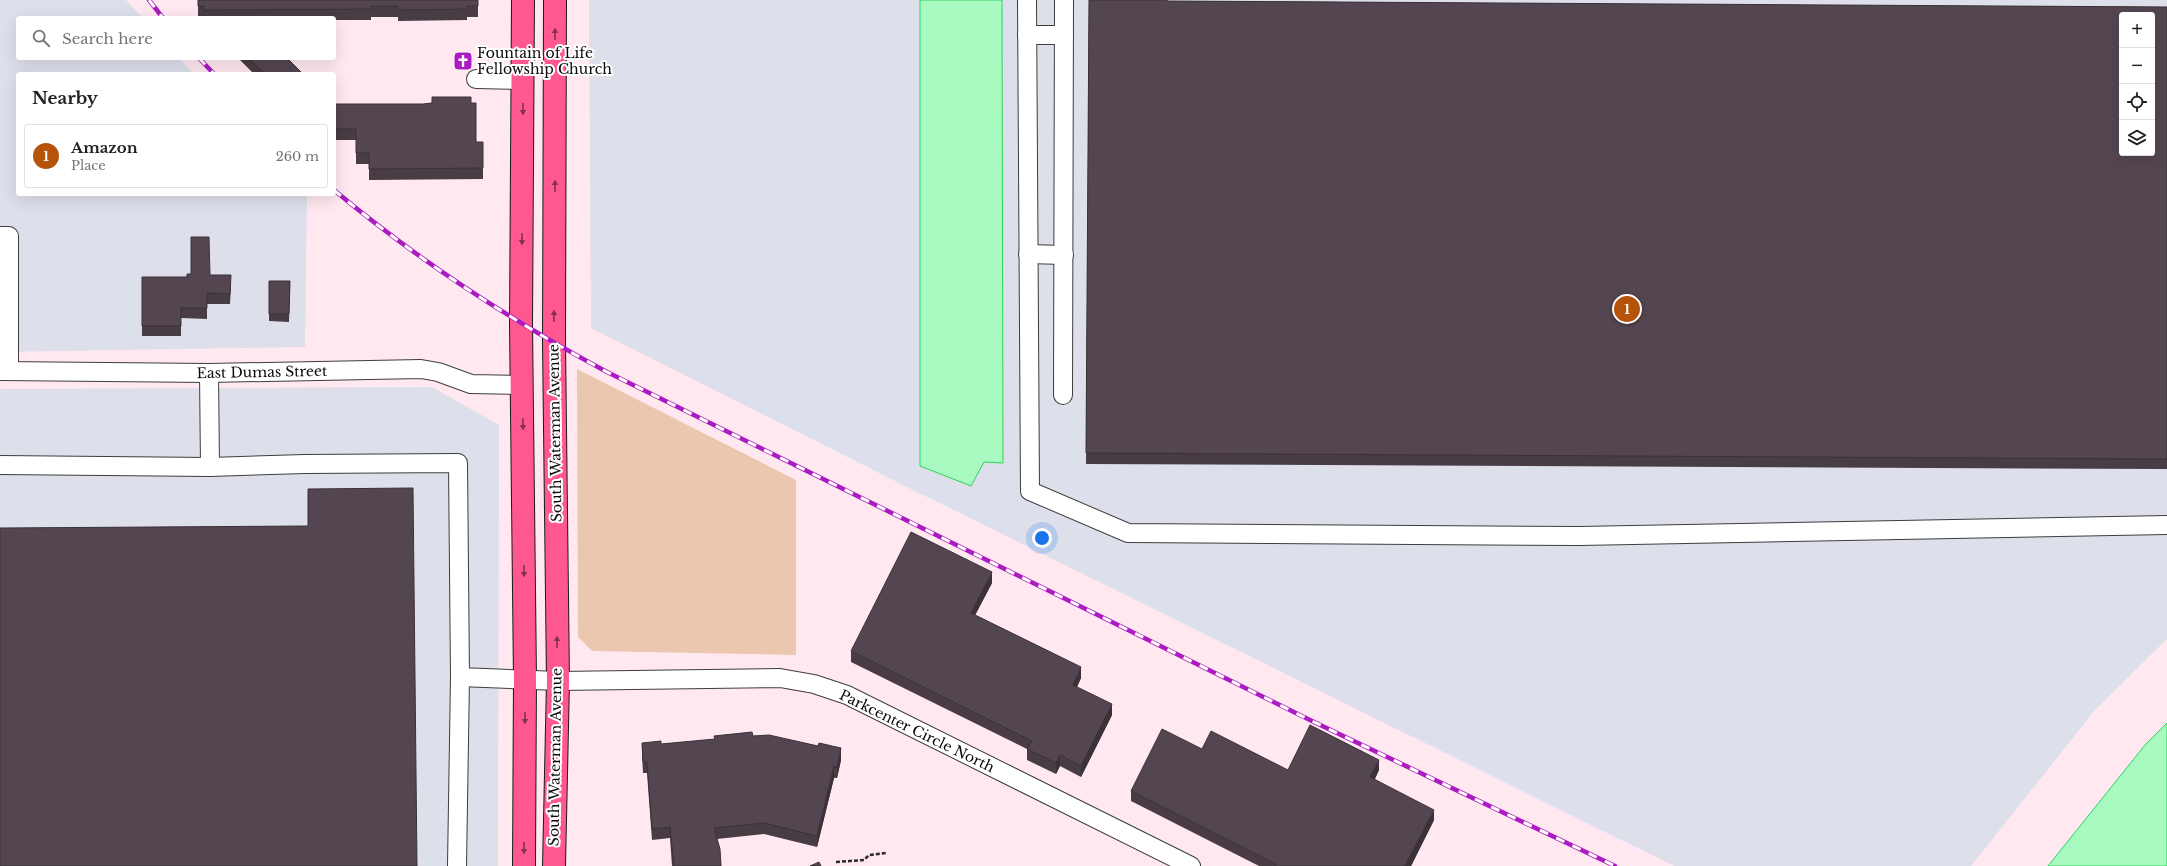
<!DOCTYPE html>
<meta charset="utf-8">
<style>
:root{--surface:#fff;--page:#f6f6f6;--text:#202124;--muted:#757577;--line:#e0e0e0;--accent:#b45309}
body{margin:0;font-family:"Libre Baskerville",serif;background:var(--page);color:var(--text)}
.controls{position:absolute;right:12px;top:12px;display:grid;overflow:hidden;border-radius:4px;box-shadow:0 4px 16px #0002}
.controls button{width:36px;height:36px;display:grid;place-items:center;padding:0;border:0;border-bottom:1px solid var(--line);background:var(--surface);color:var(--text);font:20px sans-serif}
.you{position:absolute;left:1042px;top:538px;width:14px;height:14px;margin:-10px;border:3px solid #fff;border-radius:50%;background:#1a73e8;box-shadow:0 0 0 6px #1a73e833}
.badge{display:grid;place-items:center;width:26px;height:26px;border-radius:50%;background:var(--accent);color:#fff;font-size:13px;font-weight:700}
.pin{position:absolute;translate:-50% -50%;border:2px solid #fff;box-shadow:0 1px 4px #0006}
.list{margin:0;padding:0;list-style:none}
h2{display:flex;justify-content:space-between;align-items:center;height:52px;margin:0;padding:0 16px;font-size:17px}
h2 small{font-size:13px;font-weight:400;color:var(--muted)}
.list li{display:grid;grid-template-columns:26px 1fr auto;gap:12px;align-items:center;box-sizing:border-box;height:64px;margin:0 8px 8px;padding:0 8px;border:1px solid var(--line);border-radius:4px}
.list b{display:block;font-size:15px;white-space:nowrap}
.list p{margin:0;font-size:13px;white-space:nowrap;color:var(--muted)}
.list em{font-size:13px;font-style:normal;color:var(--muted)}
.icon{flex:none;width:22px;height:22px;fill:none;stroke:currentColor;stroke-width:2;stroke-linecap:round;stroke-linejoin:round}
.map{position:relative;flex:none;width:2167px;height:866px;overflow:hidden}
.search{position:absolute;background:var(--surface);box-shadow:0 4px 16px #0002;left:16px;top:16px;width:320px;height:44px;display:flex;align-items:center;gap:10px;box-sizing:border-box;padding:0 14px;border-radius:4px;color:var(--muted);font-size:15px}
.panel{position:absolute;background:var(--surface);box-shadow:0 4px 16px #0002;left:16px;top:72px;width:320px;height:124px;border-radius:4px}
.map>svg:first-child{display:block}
.industrial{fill:#dde0eb;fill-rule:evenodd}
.green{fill:#ebc7b0}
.water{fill:#a9fac0;stroke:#2cd560}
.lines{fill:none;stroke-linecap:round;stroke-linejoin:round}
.minor-casing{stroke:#3d3d3d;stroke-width:20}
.major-casing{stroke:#1b1b1b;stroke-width:24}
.path{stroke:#2c2c2c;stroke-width:2.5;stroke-dasharray:4 2;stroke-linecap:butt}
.minor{stroke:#fff;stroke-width:18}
.major{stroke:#ff5890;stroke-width:22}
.rail-casing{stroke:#aa1cc1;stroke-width:4.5}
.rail{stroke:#fff;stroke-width:3;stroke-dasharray:9;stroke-linecap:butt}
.wall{fill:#483c45}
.shaded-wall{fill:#3b3138}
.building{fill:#544650;stroke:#3b3138;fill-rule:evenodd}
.oneway{fill:#84314d}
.labels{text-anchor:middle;stroke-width:4;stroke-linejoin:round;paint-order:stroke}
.poi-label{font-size:14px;fill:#0a0a0a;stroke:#fff;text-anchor:start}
.street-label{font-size:14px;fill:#0a0a0a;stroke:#fff}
</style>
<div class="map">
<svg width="2167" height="866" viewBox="0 0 2167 866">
<rect width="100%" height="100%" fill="#ffe8ef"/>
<!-- industrial -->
<g class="industrial">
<polygon points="0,0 126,0 143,18 18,18 18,58 179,58 193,74 18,74 18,194 307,194 305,347 0,352"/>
<path d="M 589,0 L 2167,0 L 2167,639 L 2095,710 L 1971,866 L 1674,866 L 911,489 L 591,328 ZM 2122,15 L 2152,15 L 2152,153 L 2122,153 Z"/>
<polygon points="432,387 499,425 498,866 0,866 0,389"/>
</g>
<!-- green -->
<polygon class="green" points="577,369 796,480 796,655 592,651 578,637"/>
<!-- water -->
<g class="water">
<polygon points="920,0 1002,0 1003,463 984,462 971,486 920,466"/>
<polygon points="2167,723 2167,866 2048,866 2145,745"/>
</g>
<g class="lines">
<defs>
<g id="minor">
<polyline points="1027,0 1030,491 1128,533 1579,536 2167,525"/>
<polyline points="1027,35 1064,35"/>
<polyline points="476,79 523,80"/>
<polyline points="0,236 9,236 9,371"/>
<polyline points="1028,254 1064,255"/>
<polyline points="0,371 209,373 421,369 438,372 471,384 522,385"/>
<polyline points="1063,395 1064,0"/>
<polyline points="0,465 210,467 209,373"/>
<polyline points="210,467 305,464 458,463 460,677 558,681 780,678 814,684 847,695 1191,866"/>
<polyline points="457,866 460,677"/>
</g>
<g id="major">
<polyline points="523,0 521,324 525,679 524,866"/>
<polyline points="554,866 558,681 554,343 555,0"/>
</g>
</defs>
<!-- minor casing -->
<use href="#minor" class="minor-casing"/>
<!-- major casing -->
<use href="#major" class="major-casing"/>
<!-- path -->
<polyline class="path" points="836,862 864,860 869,855 886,853"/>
<!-- minor -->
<use href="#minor" class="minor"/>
<!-- major -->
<use href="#major" class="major"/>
<defs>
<g id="rail">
<polyline points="149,0 163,18"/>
<polyline points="199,58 214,74"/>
<path d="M 334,190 C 419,261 510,320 607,372 L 1314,722 L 1615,866"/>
</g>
</defs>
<!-- rail casing -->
<use href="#rail" class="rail-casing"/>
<!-- rail -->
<use href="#rail" class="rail"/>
</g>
<!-- wall -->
<g class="wall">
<polygon points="198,0 478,0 478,17 467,17 467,20 398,21 398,17 371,17 371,20 334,20 334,18 204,18 204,16 198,16"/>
<polygon points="1089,0 1167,1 2167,7 2167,469 1086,464"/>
<polygon points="238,58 287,58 303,74 254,74"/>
<polygon points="432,103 471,103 476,142 483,142 483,179 369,180 369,164 356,164 356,140 334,140 334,104 423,104"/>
<polygon points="210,275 231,285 230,304 207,304 207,319 181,318 181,336 142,336 142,277 187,277"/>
<polygon points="269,281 290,281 289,322 269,321"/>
<polygon points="992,583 975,615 1081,678 1077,687 1112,715 1081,777 1060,766 1056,774 1027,760 1027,749 851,662 851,651"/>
<polygon points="753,736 841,760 837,778 834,778 817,847 764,834 717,839 721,866 672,866 670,838 652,840 647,773 643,773 642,754 642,743 661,744"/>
<polygon points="1202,749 1288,770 1379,770 1375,779 1434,820 1411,866 1259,866 1131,801 1131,791"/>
</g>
<!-- shaded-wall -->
<g class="shaded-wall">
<polygon points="992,572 992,583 971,623 971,613"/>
<polygon points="1081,667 1081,678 1073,695 1073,685"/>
<polygon points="1112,704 1112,715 1081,777 1081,766"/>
<polygon points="841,748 841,760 837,778 837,767"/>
<polygon points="1060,755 1060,766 1056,774 1056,763"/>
<polygon points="1379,760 1379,770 1370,788 1370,777"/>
<polygon points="834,766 834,778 817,847 817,836"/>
<polygon points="1434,810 1434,820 1411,866 1405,866"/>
</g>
<!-- building -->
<g class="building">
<polygon points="198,0 478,0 478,6 467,6 467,9 398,10 398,6 371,6 371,9 204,10 204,6 198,6"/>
<path d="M 1089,0 L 1167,0 L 1167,1 L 2167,7 L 2167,459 L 1086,453 ZM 2122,15 L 2152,15 L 2152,153 L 2122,153 Z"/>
<polygon points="249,58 287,58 303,74 265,74"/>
<polygon points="432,97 471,97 471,103 476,103 476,142 483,142 483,168 369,169 369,153 356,153 356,129 334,129 334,104 423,104 432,103"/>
<polygon points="191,237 209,237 210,275 231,275 230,294 207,293 207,308 181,308 181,326 142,326 142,277 187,277 187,274 191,274"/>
<polygon points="269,281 290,281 289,314 269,314"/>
<polygon points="413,488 417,866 0,866 0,528 308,526 308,489"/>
<polygon points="911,532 992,572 971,613 1081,667 1073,685 1112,704 1081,766 1060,755 1056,763 1027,749 1032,741 851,651"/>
<polygon points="1310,725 1379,760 1370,777 1434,810 1405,866 1275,866 1276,864 1131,791 1162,729 1202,749 1211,731 1288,770"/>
<polygon points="752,732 753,736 769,735 818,746 819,743 841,748 837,767 834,766 817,836 764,823 714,828 720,849 721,866 674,866 670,827 652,829 647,762 643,762 642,743 661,741 661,744 715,739 714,736"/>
<polygon points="819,862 821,866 810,866"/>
</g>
<!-- one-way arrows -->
<defs><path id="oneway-solid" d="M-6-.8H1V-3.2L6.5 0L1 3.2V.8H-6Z"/></defs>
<g class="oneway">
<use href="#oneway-solid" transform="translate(555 34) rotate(-90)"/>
<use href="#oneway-solid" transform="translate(523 109) rotate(90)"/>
<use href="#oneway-solid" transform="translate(555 186) rotate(-90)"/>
<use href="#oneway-solid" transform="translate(522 239) rotate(90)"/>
<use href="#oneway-solid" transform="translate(554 316) rotate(-90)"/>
<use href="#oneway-solid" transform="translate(523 424) rotate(89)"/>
<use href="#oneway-solid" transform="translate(524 571) rotate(90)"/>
<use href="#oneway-solid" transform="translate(557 642) rotate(-90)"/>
<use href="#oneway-solid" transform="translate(525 718) rotate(90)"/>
<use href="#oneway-solid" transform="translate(524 848) rotate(90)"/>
</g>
<!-- icons -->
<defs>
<symbol id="church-square" viewBox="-11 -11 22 22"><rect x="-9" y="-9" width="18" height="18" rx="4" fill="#aa1cc1" stroke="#fff"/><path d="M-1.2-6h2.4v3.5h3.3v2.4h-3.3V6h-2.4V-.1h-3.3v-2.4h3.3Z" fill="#fff"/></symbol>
</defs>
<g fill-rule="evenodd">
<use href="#church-square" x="452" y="50" width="22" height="22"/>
</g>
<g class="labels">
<!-- poi labels -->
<g class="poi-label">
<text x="477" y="58">Fountain of Life<tspan x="477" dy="16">Fellowship Church</tspan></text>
</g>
<!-- street labels -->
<g class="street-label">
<text transform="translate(262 372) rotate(-1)" y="5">East Dumas Street</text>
<text transform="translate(555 433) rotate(-91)" y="5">South Waterman Avenue</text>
<text transform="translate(917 731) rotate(26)" y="5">Parkcenter Circle North</text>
<text transform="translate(555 757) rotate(-89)" y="5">South Waterman Avenue</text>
</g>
</g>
</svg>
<div class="controls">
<button>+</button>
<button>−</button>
<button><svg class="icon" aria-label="locate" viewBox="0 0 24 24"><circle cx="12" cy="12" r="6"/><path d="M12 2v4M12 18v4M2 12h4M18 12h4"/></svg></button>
<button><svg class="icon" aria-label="layers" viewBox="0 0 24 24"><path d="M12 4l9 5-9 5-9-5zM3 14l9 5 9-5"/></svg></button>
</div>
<div class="you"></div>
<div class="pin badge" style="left:1627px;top:309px">1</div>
<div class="search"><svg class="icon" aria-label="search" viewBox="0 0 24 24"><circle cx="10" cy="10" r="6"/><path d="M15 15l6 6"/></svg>Search here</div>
<section class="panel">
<h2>Nearby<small></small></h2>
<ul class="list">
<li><span class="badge">1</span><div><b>Amazon</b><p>Place</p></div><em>260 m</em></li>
</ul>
</section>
</div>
